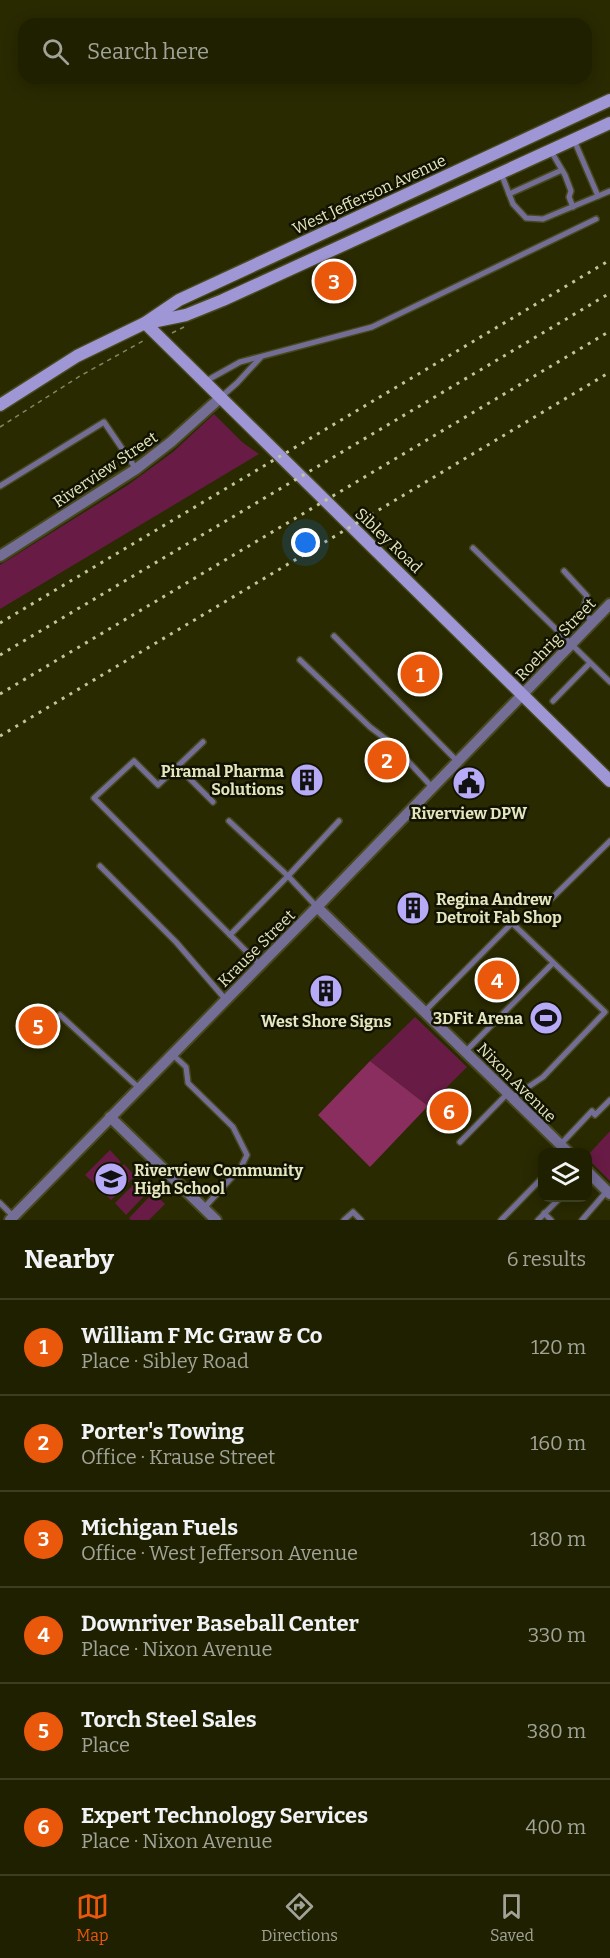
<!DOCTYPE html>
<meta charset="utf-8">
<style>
:root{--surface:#1f2000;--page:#27280a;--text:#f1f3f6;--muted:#a1a399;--line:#3c3e22;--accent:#ea580c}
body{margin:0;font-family:Bitter,serif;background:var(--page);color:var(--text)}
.controls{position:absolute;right:18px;bottom:18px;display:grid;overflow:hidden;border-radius:12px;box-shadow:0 3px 15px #0003}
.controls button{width:54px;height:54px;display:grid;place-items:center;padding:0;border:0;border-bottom:2px solid var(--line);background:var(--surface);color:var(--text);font:30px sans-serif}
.you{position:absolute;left:306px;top:543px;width:21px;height:21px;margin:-15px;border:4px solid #fff;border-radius:50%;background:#1a73e8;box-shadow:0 0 0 9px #1a73e833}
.badge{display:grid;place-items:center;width:39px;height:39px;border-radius:50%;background:var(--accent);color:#fff;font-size:20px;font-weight:700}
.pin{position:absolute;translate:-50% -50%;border:3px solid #fff;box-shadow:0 2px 6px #0006}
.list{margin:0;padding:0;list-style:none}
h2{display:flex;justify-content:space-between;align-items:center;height:78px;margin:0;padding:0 24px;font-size:26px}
h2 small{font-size:20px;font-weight:400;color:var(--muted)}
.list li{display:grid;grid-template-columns:39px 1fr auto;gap:18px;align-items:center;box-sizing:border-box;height:96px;padding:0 24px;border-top:2px solid var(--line)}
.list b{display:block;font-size:22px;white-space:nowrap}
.list p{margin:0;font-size:20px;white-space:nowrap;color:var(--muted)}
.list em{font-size:20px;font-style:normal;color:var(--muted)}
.icon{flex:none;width:33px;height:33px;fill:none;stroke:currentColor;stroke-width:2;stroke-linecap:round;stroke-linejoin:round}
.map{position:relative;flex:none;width:610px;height:1220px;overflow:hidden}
.search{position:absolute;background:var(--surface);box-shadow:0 3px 15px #0003;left:18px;right:18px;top:18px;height:66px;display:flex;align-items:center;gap:15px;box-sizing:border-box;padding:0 21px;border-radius:18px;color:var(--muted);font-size:22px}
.sheet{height:654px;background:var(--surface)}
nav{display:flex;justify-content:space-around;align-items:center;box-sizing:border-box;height:84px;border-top:2px solid var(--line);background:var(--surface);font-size:16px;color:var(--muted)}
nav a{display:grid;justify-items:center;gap:3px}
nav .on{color:var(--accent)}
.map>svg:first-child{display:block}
.green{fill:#681b45}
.forest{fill:#8a2d5f}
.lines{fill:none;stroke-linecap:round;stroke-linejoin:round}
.lane-casing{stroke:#47481e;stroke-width:8}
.street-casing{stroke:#47481e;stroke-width:14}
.secondary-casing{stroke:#47481e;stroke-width:15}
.path{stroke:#84865d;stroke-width:1.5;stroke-dasharray:4.5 4.5;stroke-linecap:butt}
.lane{stroke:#746e96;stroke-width:5}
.street{stroke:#746e96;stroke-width:10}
.secondary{stroke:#9f96d5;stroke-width:12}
.rail{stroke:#c2c49c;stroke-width:3;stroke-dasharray:3 6;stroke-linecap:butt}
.labels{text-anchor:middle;stroke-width:5;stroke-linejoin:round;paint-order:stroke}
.street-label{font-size:16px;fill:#e3e6be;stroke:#121200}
.poi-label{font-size:16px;font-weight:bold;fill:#e3e6be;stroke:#121200;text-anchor:end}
</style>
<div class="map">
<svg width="610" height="1220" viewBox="0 0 610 1220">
<rect width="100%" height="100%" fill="#292a00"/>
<!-- green -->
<g class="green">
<polygon points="214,414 242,442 259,454 0,609 0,565 128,485 173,452"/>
<polygon points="415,1017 467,1067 428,1106 370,1061"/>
<polygon points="610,1131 610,1181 588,1159 588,1155"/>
<polygon points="110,1150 121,1162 97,1186 85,1175"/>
<polygon points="124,1164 135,1176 111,1200 100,1189"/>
<polygon points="139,1179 150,1190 126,1215 115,1203"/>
<polygon points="153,1193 165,1204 149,1220 131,1220 129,1218"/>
</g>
<!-- forest -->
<polygon class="forest" points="370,1061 428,1106 370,1167 318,1115"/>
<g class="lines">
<defs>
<g id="lane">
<polyline points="574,140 598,196"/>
<polyline points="551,151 565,175 571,191 569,197 573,207"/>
<polyline points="501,173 513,204 526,218 543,219 610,191"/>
<polyline points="509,194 562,170"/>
<polyline points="206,381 240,362 372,327 596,219"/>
<polyline points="221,397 237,383 261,357"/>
<polyline points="0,486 104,422 136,469"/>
<polyline points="473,548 610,682"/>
<polyline points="564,571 587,596 583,610 592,622"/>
<polyline points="334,636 458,762"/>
<polyline points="300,660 370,727 391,743 433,788"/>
<polyline points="553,701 590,663"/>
<polyline points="203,742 158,785 134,761 94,798 260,965"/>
<polyline points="178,767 213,802"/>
<polyline points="229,821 288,876 230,935"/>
<polyline points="100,866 176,942 226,1000"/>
<polyline points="549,901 610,841"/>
<polyline points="317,907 288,876 339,821"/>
<polyline points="424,1012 512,923 605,1012 543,1077 512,1098"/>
<polyline points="60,1015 139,1088"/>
<polyline points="465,1052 553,963"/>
<polyline points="172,1054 186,1067 188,1083 233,1127 247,1155 241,1167 204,1208"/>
<polyline points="460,1142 507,1094"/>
<polyline points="560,1145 592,1111 595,1115 610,1100"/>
<polyline points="0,1203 13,1216"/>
<polyline points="544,1213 551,1220"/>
<polyline points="344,1220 353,1212 361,1220"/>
<polyline points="501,1220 542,1178"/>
<polyline points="538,1220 560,1198"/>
<polyline points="582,1220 607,1191"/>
</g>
<g id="street">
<polyline points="0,556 136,469 171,442 220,398"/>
<polyline points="317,907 568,1152"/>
<polyline points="110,1117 216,1220"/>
<polyline points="588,1172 610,1194"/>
<polyline points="10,1220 317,907 610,604"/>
</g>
<g id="secondary">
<polyline points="152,322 186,315 223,300 610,123"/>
<polyline points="145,323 610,781"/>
<polyline points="0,405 77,356 145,323 179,300 610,100"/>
</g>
</defs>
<!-- lane casing -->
<use href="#lane" class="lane-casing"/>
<!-- street casing -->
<use href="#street" class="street-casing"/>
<!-- secondary casing -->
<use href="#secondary" class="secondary-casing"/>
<!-- path -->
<g class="path">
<polyline points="172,333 184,327"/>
<polyline points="0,427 80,376 143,341"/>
</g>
<!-- lane -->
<use href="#lane" class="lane"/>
<!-- street -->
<use href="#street" class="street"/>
<!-- secondary -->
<use href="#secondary" class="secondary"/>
<!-- rail -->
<g class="rail">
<polyline points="0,623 610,260"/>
<polyline points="0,655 610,293"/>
<polyline points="0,694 610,331"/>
<polyline points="0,736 610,372"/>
</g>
</g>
<!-- icons -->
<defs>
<symbol id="building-disc" viewBox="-11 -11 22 22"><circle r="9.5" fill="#b7abf7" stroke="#121200"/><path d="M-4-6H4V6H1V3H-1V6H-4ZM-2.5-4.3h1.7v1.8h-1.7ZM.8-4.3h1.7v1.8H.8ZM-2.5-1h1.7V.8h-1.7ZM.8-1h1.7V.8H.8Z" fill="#111"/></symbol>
<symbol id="civic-disc" viewBox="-11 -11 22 22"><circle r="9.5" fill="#b7abf7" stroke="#121200"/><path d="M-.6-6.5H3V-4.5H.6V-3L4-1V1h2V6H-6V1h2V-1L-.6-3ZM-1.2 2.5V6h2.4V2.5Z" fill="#111"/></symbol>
<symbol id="stadium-disc" viewBox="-11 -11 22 22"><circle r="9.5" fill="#b7abf7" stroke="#121200"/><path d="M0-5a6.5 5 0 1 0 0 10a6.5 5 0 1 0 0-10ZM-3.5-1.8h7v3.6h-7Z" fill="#111"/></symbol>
<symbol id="school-disc" viewBox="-11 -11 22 22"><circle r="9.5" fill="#b7abf7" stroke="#121200"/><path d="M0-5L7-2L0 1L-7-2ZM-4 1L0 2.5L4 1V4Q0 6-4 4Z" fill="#111"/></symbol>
</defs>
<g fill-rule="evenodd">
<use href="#building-disc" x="288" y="761" width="38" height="38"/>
<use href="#civic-disc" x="450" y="764" width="38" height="38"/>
<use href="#building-disc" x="394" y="889" width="38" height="38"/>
<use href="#building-disc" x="307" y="972" width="38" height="38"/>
<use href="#stadium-disc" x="527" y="999" width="38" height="38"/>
<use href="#school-disc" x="92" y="1160" width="38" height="38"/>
</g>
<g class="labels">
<!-- street labels -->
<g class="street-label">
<text transform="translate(369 194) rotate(-25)" y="6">West Jefferson Avenue</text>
<text transform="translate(105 469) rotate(-34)" y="6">Riverview Street</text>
<text transform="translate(389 540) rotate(44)" y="6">Sibley Road</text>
<text transform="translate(555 639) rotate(-46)" y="6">Roehrig Street</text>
<text transform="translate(256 948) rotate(-45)" y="6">Krause Street</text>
<text transform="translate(517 1082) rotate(45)" y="6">Nixon Avenue</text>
</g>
<!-- poi labels -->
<g class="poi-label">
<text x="284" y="777">Piramal Pharma<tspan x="284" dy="18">Solutions</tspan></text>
<text x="469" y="819" text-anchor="middle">Riverview DPW</text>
<text x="436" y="905" text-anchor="start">Regina Andrew<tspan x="436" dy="18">Detroit Fab Shop</tspan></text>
<text x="523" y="1024">3DFit Arena</text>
<text x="326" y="1027" text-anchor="middle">West Shore Signs</text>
<text x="134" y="1176" text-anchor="start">Riverview Community<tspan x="134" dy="18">High School</tspan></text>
</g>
</g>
</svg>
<div class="controls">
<button><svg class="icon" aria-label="layers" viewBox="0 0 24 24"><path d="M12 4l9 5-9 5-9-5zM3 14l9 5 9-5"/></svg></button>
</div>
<div class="you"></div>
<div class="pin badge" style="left:420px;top:674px">1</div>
<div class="pin badge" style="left:387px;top:760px">2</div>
<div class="pin badge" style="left:334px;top:281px">3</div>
<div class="pin badge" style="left:497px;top:980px">4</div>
<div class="pin badge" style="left:38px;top:1026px">5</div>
<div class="pin badge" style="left:449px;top:1111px">6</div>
<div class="search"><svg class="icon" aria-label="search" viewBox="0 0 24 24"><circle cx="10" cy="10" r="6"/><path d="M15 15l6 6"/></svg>Search here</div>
</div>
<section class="sheet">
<h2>Nearby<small>6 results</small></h2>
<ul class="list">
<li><span class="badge">1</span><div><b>William F Mc Graw &amp; Co</b><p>Place · Sibley Road</p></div><em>120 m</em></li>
<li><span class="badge">2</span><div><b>Porter's Towing</b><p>Office · Krause Street</p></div><em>160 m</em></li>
<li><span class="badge">3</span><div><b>Michigan Fuels</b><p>Office · West Jefferson Avenue</p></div><em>180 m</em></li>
<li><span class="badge">4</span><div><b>Downriver Baseball Center</b><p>Place · Nixon Avenue</p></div><em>330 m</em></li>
<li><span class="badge">5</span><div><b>Torch Steel Sales</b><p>Place</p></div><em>380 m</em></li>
<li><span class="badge">6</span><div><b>Expert Technology Services</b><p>Place · Nixon Avenue</p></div><em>400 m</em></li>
</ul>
</section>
<nav>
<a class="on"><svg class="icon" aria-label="map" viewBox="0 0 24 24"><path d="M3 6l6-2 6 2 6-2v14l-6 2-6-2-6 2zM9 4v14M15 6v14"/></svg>Map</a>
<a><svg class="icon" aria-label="directions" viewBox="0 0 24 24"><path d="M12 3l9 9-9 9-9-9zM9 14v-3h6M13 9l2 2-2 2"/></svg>Directions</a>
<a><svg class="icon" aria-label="saved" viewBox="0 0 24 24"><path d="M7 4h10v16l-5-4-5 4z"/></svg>Saved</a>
</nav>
